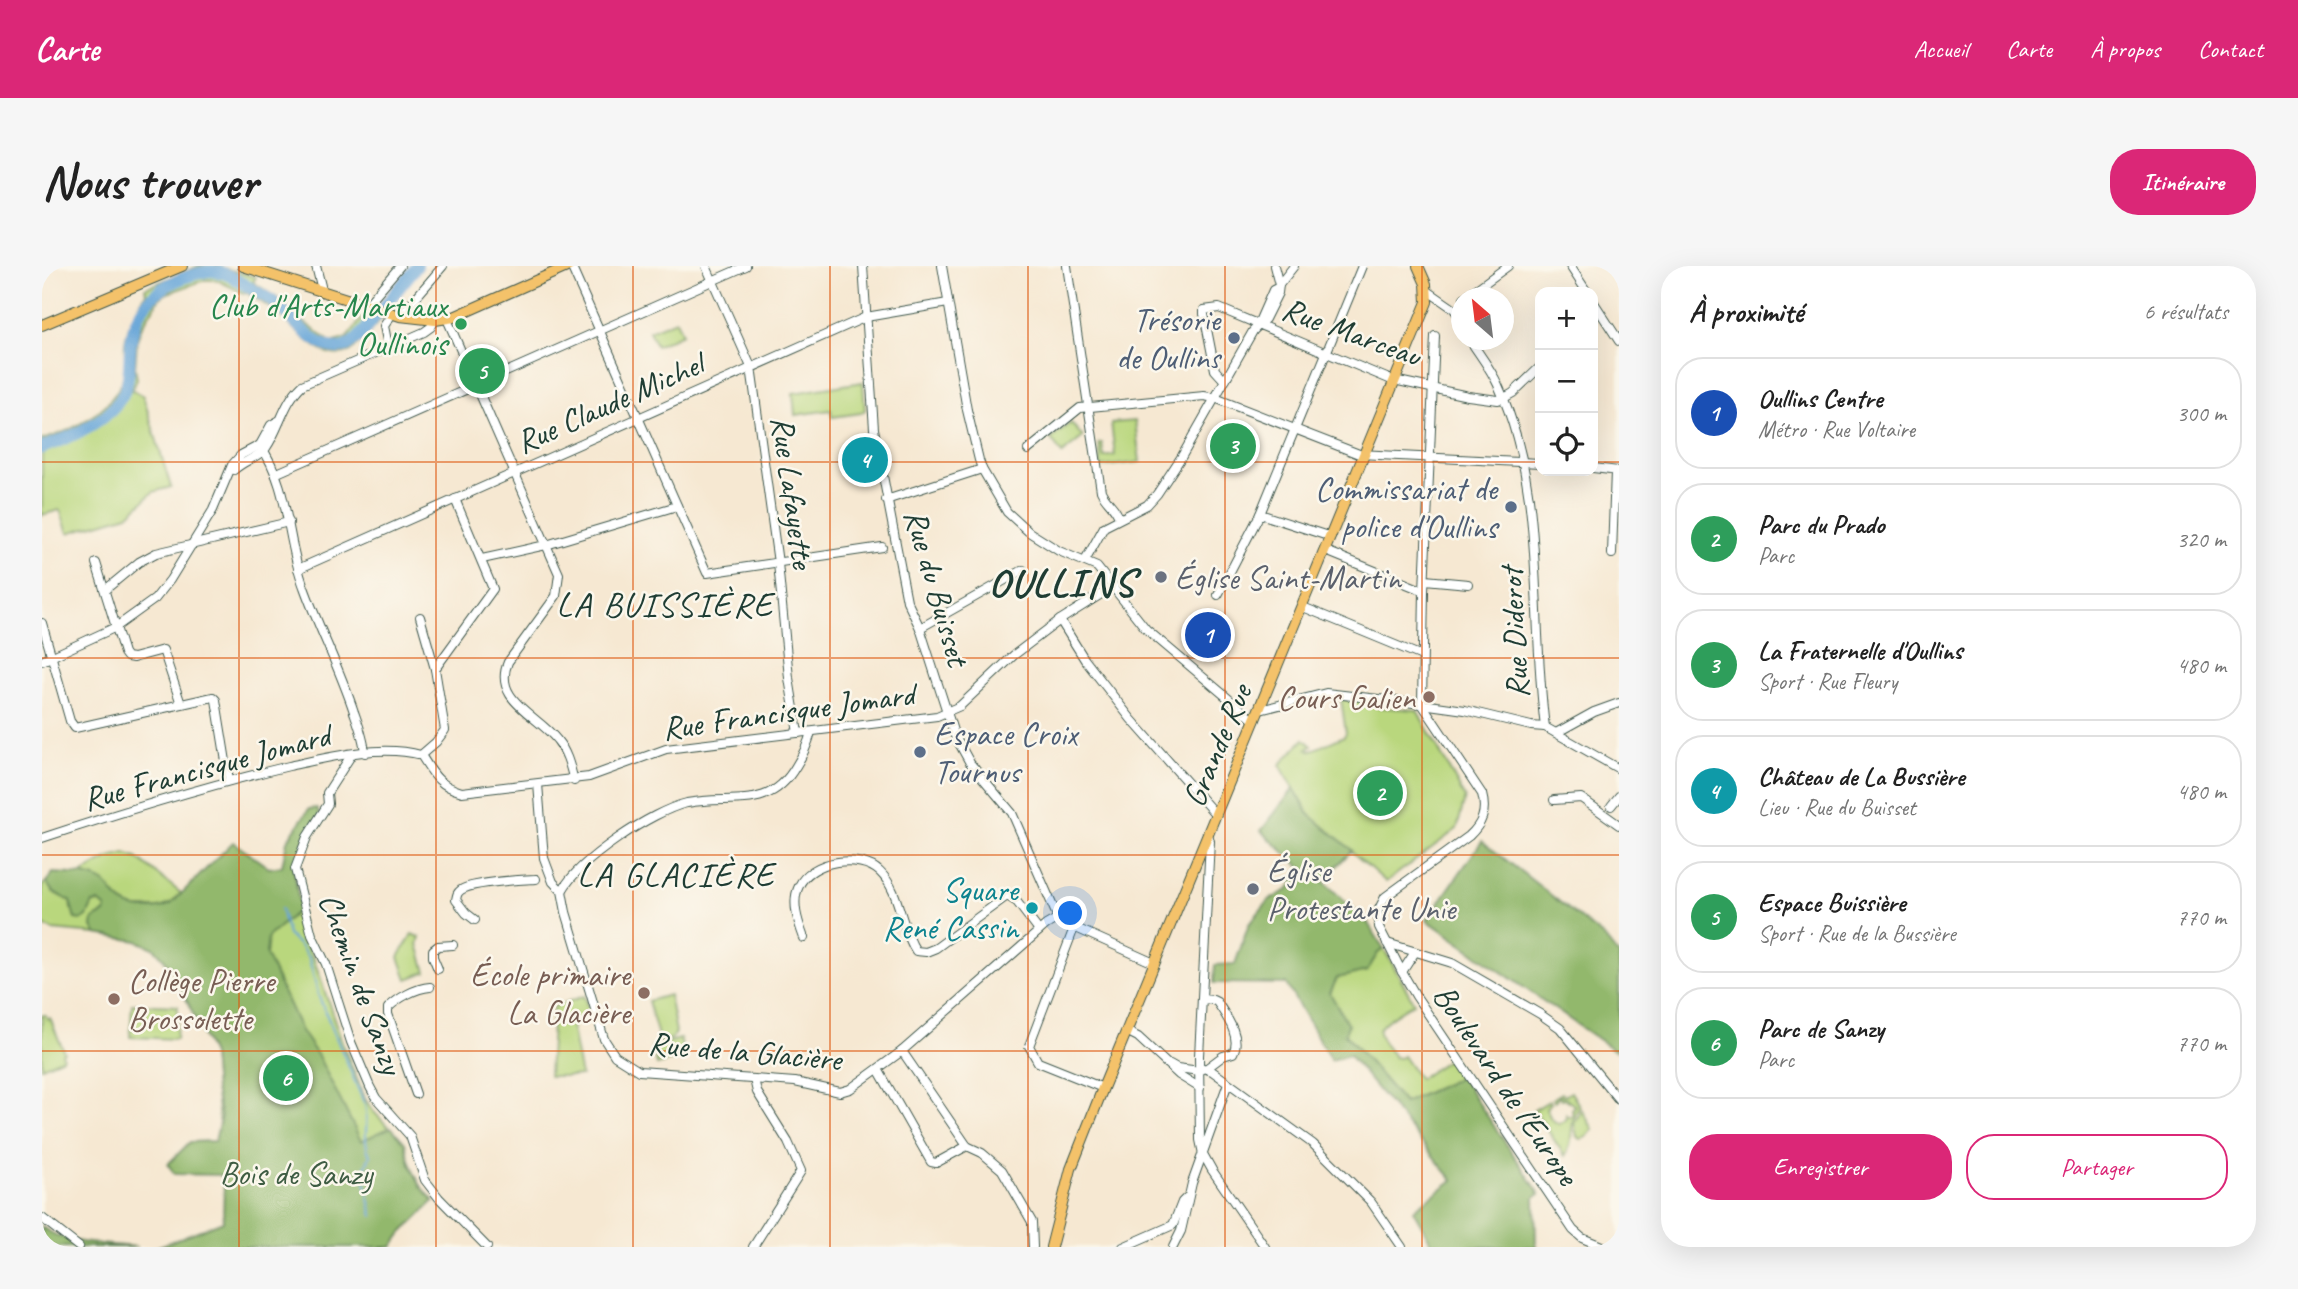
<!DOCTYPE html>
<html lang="fr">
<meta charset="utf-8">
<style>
:root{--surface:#fff;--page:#f6f6f6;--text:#222;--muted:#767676;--line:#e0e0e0;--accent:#db2777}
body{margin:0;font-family:Caveat,sans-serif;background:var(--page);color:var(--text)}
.controls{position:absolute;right:21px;top:21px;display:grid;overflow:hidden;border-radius:14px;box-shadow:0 7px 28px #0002}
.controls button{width:63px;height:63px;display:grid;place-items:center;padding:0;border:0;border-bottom:2px solid var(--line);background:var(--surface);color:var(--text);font:35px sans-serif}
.compass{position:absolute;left:1409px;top:21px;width:63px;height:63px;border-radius:50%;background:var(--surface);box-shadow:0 7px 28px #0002;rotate:332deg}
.you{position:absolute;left:1029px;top:648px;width:24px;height:24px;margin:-18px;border:5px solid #fff;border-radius:50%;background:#1a73e8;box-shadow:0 0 0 10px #1a73e833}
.badge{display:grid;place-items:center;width:46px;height:46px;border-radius:50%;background:var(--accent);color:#fff;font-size:23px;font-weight:700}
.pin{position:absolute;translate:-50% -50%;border:4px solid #fff;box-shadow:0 2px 7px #0006}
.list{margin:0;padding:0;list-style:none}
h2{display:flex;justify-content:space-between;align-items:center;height:91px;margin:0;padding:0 28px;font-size:30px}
h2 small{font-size:23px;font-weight:400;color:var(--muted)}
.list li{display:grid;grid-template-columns:46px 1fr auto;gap:21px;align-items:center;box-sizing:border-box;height:112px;margin:0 14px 14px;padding:0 14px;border:2px solid var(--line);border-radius:28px}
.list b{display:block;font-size:26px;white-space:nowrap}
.list p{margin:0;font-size:23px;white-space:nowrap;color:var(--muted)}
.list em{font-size:23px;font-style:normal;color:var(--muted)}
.actions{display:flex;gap:14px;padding:21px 28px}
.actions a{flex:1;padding:16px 0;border:2px solid var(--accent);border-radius:28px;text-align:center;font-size:24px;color:var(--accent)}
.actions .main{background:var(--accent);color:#fff}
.icon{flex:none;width:38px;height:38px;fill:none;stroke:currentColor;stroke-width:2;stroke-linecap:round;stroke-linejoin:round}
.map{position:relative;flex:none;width:1577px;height:981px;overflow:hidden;border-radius:28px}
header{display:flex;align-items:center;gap:42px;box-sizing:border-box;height:98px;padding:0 35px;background:var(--accent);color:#fff}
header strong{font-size:33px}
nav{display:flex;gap:38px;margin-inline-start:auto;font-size:24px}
.intro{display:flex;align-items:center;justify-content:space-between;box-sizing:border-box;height:168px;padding:0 42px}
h1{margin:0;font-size:49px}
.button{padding:18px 32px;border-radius:28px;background:var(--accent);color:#fff;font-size:24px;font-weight:700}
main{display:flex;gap:42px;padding:0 42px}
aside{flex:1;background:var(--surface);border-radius:28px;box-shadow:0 7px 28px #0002}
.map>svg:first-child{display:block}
.green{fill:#b9d77d;stroke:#6c8a58;stroke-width:2}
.forest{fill:#92b86c;stroke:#587a50;stroke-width:2}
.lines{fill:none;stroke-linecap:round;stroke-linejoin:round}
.stream{stroke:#66a5d8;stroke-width:2}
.river{stroke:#66a5d8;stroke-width:12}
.minor-casing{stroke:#3f574c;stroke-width:10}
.major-casing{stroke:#3f574c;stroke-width:12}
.minor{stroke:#fff;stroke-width:8}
.major{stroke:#f4c26a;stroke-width:10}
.grid{fill:none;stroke:#de580e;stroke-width:2;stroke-opacity:0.55}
.leisure-dot{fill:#2e9e5b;stroke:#fbf7ec;stroke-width:2.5}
.service-dot{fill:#5c6f8a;stroke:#fbf7ec;stroke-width:2.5}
.worship-dot{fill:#6b7280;stroke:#fbf7ec;stroke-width:2.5}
.education-dot{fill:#8d6e63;stroke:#fbf7ec;stroke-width:2.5}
.culture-dot{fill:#0f9aa8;stroke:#fbf7ec;stroke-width:2.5}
.labels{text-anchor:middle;stroke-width:5;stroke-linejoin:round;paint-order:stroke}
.leisure-label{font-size:33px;fill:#27864d;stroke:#fbf7ec;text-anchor:end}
.service-label{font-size:33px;fill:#4e5e75;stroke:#fbf7ec;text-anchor:end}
.street-label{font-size:33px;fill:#1f3d34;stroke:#fbf7ec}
.worship-label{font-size:33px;fill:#5b616d;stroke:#fbf7ec;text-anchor:start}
.education-label{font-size:33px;fill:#785e54;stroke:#fbf7ec;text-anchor:end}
.culture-label{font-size:33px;fill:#0d838f;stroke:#fbf7ec;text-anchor:end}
.park-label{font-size:33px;fill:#3e5c43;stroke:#fbf7ec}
.neighbourhood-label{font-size:35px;letter-spacing:2px;fill:#1f3d34;stroke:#fbf7ec}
.district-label{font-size:40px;font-weight:bold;letter-spacing:2px;fill:#1f3d34;stroke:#fbf7ec}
</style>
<header>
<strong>Carte</strong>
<nav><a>Accueil</a><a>Carte</a><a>À propos</a><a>Contact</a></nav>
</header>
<div class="intro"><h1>Nous trouver</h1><a class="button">Itinéraire</a></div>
<main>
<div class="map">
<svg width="1577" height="981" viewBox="0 0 1577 981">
<rect width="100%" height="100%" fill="#fbf7ec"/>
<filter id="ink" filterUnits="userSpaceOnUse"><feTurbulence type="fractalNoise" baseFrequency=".0143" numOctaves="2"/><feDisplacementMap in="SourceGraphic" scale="14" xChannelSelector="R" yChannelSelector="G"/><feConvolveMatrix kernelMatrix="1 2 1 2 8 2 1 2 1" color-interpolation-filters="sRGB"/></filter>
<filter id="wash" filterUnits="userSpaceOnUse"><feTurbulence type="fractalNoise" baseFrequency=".00686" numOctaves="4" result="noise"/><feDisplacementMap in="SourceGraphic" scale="28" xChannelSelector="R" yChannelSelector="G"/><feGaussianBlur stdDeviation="1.57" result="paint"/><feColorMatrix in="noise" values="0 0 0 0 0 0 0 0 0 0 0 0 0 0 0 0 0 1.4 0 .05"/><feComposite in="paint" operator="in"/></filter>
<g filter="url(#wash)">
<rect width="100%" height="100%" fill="#f6e8d2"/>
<!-- green -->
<g class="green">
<path d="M 157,0 L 175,0 L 214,11 L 211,16 L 235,32 L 255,51 L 290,77 L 305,72 L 328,42 L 344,48 L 312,83 C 284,103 254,63 235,47 C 225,39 213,32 203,26 L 201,27 L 175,14 L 163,14 L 123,28 L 117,33 L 99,62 L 95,74 L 93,102 L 95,113 L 90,124 L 101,130 L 129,221 L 111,226 L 86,249 L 26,267 L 18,244 L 0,249 L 0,174 C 32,165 78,140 83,104 C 84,95 82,86 83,77 C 86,58 94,43 104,27 L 103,22 Z"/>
<polygon points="634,54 640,68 614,80 607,65"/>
<polygon points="821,116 823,144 819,147 790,151 789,144 753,149 751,127"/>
<polygon points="1093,155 1098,196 1059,201 1057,177 1060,177 1062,191 1073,189 1069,157"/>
<polygon points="1029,157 1041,171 1020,188 1009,173"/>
<polygon points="1299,433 1327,435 1334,441 1375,444 1423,532 1415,563 1344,616 1267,548 1238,499 1262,473 1270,480 1265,483 1269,485 1302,470 1304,467"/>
<polygon points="83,588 95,592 139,627 129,638 120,642 90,642 77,634 62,617 39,608 67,592"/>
<polygon points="4,616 11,626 28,635 29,643 47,643 51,637 57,636 64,642 63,647 50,661 54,668 10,664 0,658 0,620"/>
<polygon points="255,643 259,667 272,694 302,782 323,833 330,844 361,876 372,907 180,883 170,790 215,673"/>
<polygon points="370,668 378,671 376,678 384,706 365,713 357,691"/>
<path d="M 1342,683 L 1372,737 C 1364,742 1336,757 1337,766 C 1337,774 1348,784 1352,791 L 1358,792 L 1361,790 L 1377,813 L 1407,793 L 1419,811 L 1362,837 L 1303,768 L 1299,745 L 1292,738 L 1288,727 L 1295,712 L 1325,705 L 1336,687 Z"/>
<polygon points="627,729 634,766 629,773 618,777 606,735"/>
<polygon points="542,730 547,745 551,744 553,752 529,759 539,810 507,810 511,741"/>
<polygon points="90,738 136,740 134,773 88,771"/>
<polygon points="0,749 4,749 5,753 8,752 22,786 20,787 21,791 19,793 0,801"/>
<polygon points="638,773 643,791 615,799 610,781"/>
<path d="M 1529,826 L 1538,841 C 1525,856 1534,874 1523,890 L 1492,844 L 1507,835 L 1508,837 L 1504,842 L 1509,853 L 1517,858 L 1524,854 L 1524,849 L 1526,851 L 1531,849 L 1530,843 L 1533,840 L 1523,832 L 1520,833 L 1518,830 L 1512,836 L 1510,833 L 1520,827 L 1522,830 Z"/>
<polygon points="1540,844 1551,863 1545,871 1539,873 1535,871 1532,857"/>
</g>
<!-- forest -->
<g class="forest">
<polygon points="1252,522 1267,548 1310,584 1281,615 1326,657 1342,683 1336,687 1325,705 1295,712 1288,727 1306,759 1303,768 1362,837 1419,811 1498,928 1493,931 1494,981 1392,981 1371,944 1411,914 1307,789 1289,794 1244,718 1172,717 1173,699 1193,698 1207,658 1227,634 1246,624 1260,602 1219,565"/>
<path d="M 275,542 L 278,548 L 252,604 L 258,643 L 226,671 L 224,689 L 259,765 L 276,790 L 319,875 L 349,861 L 363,877 L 368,899 L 379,920 L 392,935 L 360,967 L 350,981 L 115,981 L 181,955 L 182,915 L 178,909 L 132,908 L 126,898 L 148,876 L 173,875 L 179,850 L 173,824 L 170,789 L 130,702 L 112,682 L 95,675 L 54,668 L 50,661 L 51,653 L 63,647 L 64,642 L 57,636 L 51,637 L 45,650 L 39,654 L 33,653 L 28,635 L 11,626 L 4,616 L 11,607 C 28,608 46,607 61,616 C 67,620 71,628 76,633 C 90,646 113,645 129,638 L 191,576 L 227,602 L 240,600 L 245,575 L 267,543 Z"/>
<polygon points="1440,575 1562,671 1577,690 1577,781 1573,785 1385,654"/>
<path d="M 0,961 C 24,980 66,978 95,981 L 0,981 Z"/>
</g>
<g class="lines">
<!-- stream -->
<path class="stream" d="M 239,643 L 246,669 L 259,681 L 267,693 L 277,731 L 323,839 C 328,858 319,870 328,890 L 321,906 L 331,950"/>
<!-- river -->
<path class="river" d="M 0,182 C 27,172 59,159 77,135 C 88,120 87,101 88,84 C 91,37 119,15 163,6 C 176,3 187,9 198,16 C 208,22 220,28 230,35 C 247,48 272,82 294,82 C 303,83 310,77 317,71 L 375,0"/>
</g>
</g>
<g filter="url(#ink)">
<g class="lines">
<defs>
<g id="minor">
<polyline points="274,0 280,24"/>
<polyline points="529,0 665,307 840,281"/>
<polyline points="664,0 709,101 736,297 747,412 756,467"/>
<polyline points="821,0 832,163 865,335 878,362 912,468 928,497 970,547 1016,652 1023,657 1112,697"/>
<polyline points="900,0 925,144 937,194 940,203 965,246 987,266 1017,285 1055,301 1104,363 1213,455"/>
<path d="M 1025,0 L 1059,225 C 1064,236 1074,241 1077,252"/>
<polyline points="1232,0 1237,19"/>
<polyline points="1528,0 1545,26"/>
<polyline points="1386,25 1412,43 1420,54"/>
<polyline points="1422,32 1466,0"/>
<polyline points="1551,35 1577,75"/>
<polyline points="324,40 358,0"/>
<polyline points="358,50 401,0"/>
<path d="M 405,53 L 517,308 L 514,330 L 466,396 C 450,434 496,449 515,474 C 525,486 528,500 532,515"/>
<polyline points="1216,58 1231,24 1235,22"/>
<path d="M 1428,74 C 1437,88 1449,103 1456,119 C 1505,227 1488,347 1503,461"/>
<polyline points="346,80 342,60 350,48"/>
<polyline points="1183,115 1173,104 1162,48 1162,44 1177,42 1347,113 1426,130 1456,134 1462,132 1471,127 1498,101"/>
<path d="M 218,179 C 248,221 244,274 262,321 C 277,363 298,403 312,446 C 317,460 322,473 323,487"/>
<polyline points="986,184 1038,142 1162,130 1173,132 1317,188 1498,197"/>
<polyline points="1551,202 1577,205"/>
<path d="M 192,204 C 201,195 217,191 224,182 C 238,162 241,137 260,119 L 382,66 L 389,61 L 393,54"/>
<polyline points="233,208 704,0"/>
<polyline points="844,234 940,203"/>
<polyline points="1218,248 1289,271"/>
<polyline points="1284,285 1382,325"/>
<polyline points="1570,288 1573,205"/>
<polyline points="440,293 504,279 635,240"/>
<polyline points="1043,295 1062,261 1105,239 1115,228 1140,190 1211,65 1223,53 1236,27 1237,19 1252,0"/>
<polyline points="54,297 82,387 85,391 91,392 121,384 139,438"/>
<polyline points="256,303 824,51 906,37"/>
<polyline points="1383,314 1426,318"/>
<polyline points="63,324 97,296 114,287 247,256"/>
<polyline points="1176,329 1218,248 1320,0"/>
<polyline points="1261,341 1380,390"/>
<polyline points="378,351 393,403"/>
<polyline points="1018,354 1043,394 1089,453 1174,549"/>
<polyline points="0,357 28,455 33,462 171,431 174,434 187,514"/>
<polyline points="878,362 981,304"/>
<polyline points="0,395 74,361 113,333 128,314 171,244 190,199 199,189 218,179 229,159 236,155"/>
<path d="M 1380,438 L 1440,528 C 1445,546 1440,558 1427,570 L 1343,631 L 1336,645 L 1337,661 L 1360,706 L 1374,730 L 1531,964 L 1540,972 L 1562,981"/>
<polyline points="1380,438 1382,325 1393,70"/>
<polyline points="1218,444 1284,427 1380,438 1423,444 1489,460 1503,461 1577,503"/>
<polyline points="1514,467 1552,446 1577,437"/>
<polyline points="310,488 285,527 286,538 265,571 253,603 270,669 284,698 309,776 328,821 334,832 368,870 383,914 397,932 445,981"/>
<polyline points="379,489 394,476 403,464 393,403 451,323 413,233"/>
<polyline points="496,518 502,592 511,616 520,625 524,646 562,773 573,790 597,805 753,816 798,826 808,823 860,785 1004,659 1016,652"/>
<polyline points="1512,534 1539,532 1577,559"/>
<polyline points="1569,540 1577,530"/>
<polyline points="1166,568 1168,575 1157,790 1158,874 1161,888 1170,904 1223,981"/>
<path d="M 0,572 C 82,545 163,520 247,500 C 288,491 338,478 379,489 C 391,508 397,520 420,526 L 547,511 L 624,483 L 895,450 L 918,440 L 972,389 L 1018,354 L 1072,320"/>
<path d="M 520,625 C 537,594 610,545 645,537 C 689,528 727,547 754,500 C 761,489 766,478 769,466"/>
<path d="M 433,654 L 424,647 L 414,634 C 415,629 415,627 419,624 C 430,616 478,614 494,613"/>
<polyline points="1032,662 987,780 996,796 1061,822"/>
<path d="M 762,672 C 756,656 749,636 757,620 C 769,594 818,587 838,606 C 859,626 858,662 874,685 L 884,686 L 894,682 L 965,630 L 975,636 L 997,665"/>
<polyline points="1345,677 1410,697 1498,748 1518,762 1577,834"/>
<polyline points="396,703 391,691 391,684 396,680 411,679"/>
<polyline points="1360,706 1373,686"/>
<path d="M 1160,733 L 1171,734 L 1175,736 C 1184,750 1200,771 1191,787 L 1181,790 L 1165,802"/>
<polyline points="1084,765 1096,771 1137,809 1158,822"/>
<polyline points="860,785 925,880 940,887 960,904 990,956 991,981"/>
<polyline points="1128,798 1135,802 1158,805"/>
<polyline points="1158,801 1170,805 1271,878 1329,936 1360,981"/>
<polyline points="836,803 889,896 894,897 925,880"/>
<path d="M 374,828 L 346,748 L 346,742 C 356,732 374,722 388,721"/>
<polyline points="0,952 37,981"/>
<polyline points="711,981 759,905 746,876 715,826 712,813"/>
<polyline points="1081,981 1131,959 1140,936 1144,932"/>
<polyline points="1131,981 1139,965 1150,917 1186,817"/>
</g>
<g id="major">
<polyline points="201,0 358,50 393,54 412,51 527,0"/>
<polyline points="0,59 140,0"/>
<polyline points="1009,981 1029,903 1061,822 1385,36 1384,18 1376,0"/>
</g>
</defs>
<!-- minor casing -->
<use href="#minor" class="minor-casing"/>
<!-- major casing -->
<use href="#major" class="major-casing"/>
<!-- minor -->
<use href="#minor" class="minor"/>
<!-- major -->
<use href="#major" class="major"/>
</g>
</g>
<!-- grid -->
<path class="grid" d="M 197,0 L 197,981M 394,0 L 394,981M 591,0 L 591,981M 788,0 L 788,981M 986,0 L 986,981M 1183,0 L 1183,981M 1380,0 L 1380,981M 0,196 L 1498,196M 1551,196 L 1577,196M 0,392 L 1577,392M 0,589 L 1577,589M 0,785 L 1577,785"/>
<!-- markers -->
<circle class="leisure-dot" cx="419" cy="58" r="7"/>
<g class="service-dot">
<circle cx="1192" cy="72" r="7"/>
<circle cx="1469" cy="241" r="7"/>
<circle cx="878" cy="486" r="7"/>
</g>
<g class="worship-dot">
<circle cx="1119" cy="311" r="7"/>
<circle cx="1211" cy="623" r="7"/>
</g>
<g class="education-dot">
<circle cx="1387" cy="431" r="7"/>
<circle cx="602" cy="727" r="7"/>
<circle cx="72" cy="733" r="7"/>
</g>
<circle class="culture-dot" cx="990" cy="642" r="7"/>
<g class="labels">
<!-- leisure labels -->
<g class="leisure-label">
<text x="405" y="51">Club d'Arts-Martiaux<tspan x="405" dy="38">Oullinois</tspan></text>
</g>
<!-- service labels -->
<g class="service-label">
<text x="1178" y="65">Trésorie<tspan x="1178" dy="38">de Oullins</tspan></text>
<text x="1455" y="234">Commissariat de<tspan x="1455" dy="38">police d'Oullins</tspan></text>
<text x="892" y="479" text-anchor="start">Espace Croix<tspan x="892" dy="38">Tournus</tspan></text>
</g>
<!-- street labels -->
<g class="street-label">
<text transform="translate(1310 65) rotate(20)" y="12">Rue Marceau</text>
<text transform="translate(567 136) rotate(-24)" y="12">Rue Claude Michel</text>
<text transform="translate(752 226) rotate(82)" y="12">Rue Lafayette</text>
<text transform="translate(896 321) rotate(74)" y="12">Rue du Buisset</text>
<text transform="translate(1471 367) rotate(-93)" y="12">Rue Diderot</text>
<text transform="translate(746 444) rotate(-8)" y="12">Rue Francisque Jomard</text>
<text transform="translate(1174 479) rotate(-67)" y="12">Grande Rue</text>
<text transform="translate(164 500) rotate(-15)" y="12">Rue Francisque Jomard</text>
<text transform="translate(320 717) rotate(70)" y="12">Chemin de Sanzy</text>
<text transform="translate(703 784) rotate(5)" y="12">Rue de la Glacière</text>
<text transform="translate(1465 818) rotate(56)" y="12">Boulevard de l'Europe</text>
</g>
<!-- worship labels -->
<g class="worship-label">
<text x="1133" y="323">Église Saint-Martin</text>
<text x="1225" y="616">Église<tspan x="1225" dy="38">Protestante Unie</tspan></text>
</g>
<!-- education labels -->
<g class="education-label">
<text x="1373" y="443">Cours Galien</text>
<text x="588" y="720">École primaire<tspan x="588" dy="38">La Glacière</tspan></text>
<text x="86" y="726" text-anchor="start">Collège Pierre<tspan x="86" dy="38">Brossolette</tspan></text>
</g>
<!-- culture labels -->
<g class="culture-label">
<text x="976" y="635">Square<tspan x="976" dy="38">René Cassin</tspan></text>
</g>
<!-- park labels -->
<g class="park-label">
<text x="254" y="919">Bois de Sanzy</text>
</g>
<!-- neighbourhood labels -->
<g class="neighbourhood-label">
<text x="623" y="350">LA BUISSIÈRE</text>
<text x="634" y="620">LA GLACIÈRE</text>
</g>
<!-- district labels -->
<g class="district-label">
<text x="1020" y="330">OULLINS</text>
</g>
</g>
</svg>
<div class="controls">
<button>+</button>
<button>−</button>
<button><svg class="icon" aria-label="locate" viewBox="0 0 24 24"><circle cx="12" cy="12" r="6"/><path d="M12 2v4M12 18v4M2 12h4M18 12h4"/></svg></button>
</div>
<svg class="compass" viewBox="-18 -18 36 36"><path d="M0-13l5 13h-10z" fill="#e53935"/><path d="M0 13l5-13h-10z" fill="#767676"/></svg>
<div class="you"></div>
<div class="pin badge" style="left:1166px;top:369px;background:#1a4fb4">1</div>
<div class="pin badge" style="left:1338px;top:527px;background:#2e9e5b">2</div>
<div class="pin badge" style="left:1191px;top:180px;background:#2e9e5b">3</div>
<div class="pin badge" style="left:823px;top:194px;background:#0f9aa8">4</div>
<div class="pin badge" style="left:440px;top:105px;background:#2e9e5b">5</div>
<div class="pin badge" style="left:244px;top:812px;background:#2e9e5b">6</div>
</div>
<aside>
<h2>À proximité<small>6 résultats</small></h2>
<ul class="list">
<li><span class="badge" style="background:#1a4fb4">1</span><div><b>Oullins Centre</b><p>Métro · Rue Voltaire</p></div><em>300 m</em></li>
<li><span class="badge" style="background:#2e9e5b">2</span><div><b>Parc du Prado</b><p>Parc</p></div><em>320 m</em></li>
<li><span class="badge" style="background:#2e9e5b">3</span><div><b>La Fraternelle d'Oullins</b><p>Sport · Rue Fleury</p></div><em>480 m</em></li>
<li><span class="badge" style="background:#0f9aa8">4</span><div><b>Château de La Bussière</b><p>Lieu · Rue du Buisset</p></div><em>480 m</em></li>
<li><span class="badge" style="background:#2e9e5b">5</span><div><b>Espace Buissière</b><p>Sport · Rue de la Bussière</p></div><em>770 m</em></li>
<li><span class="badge" style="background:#2e9e5b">6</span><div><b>Parc de Sanzy</b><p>Parc</p></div><em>770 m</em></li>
</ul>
<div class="actions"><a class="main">Enregistrer</a><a>Partager</a></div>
</aside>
</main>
